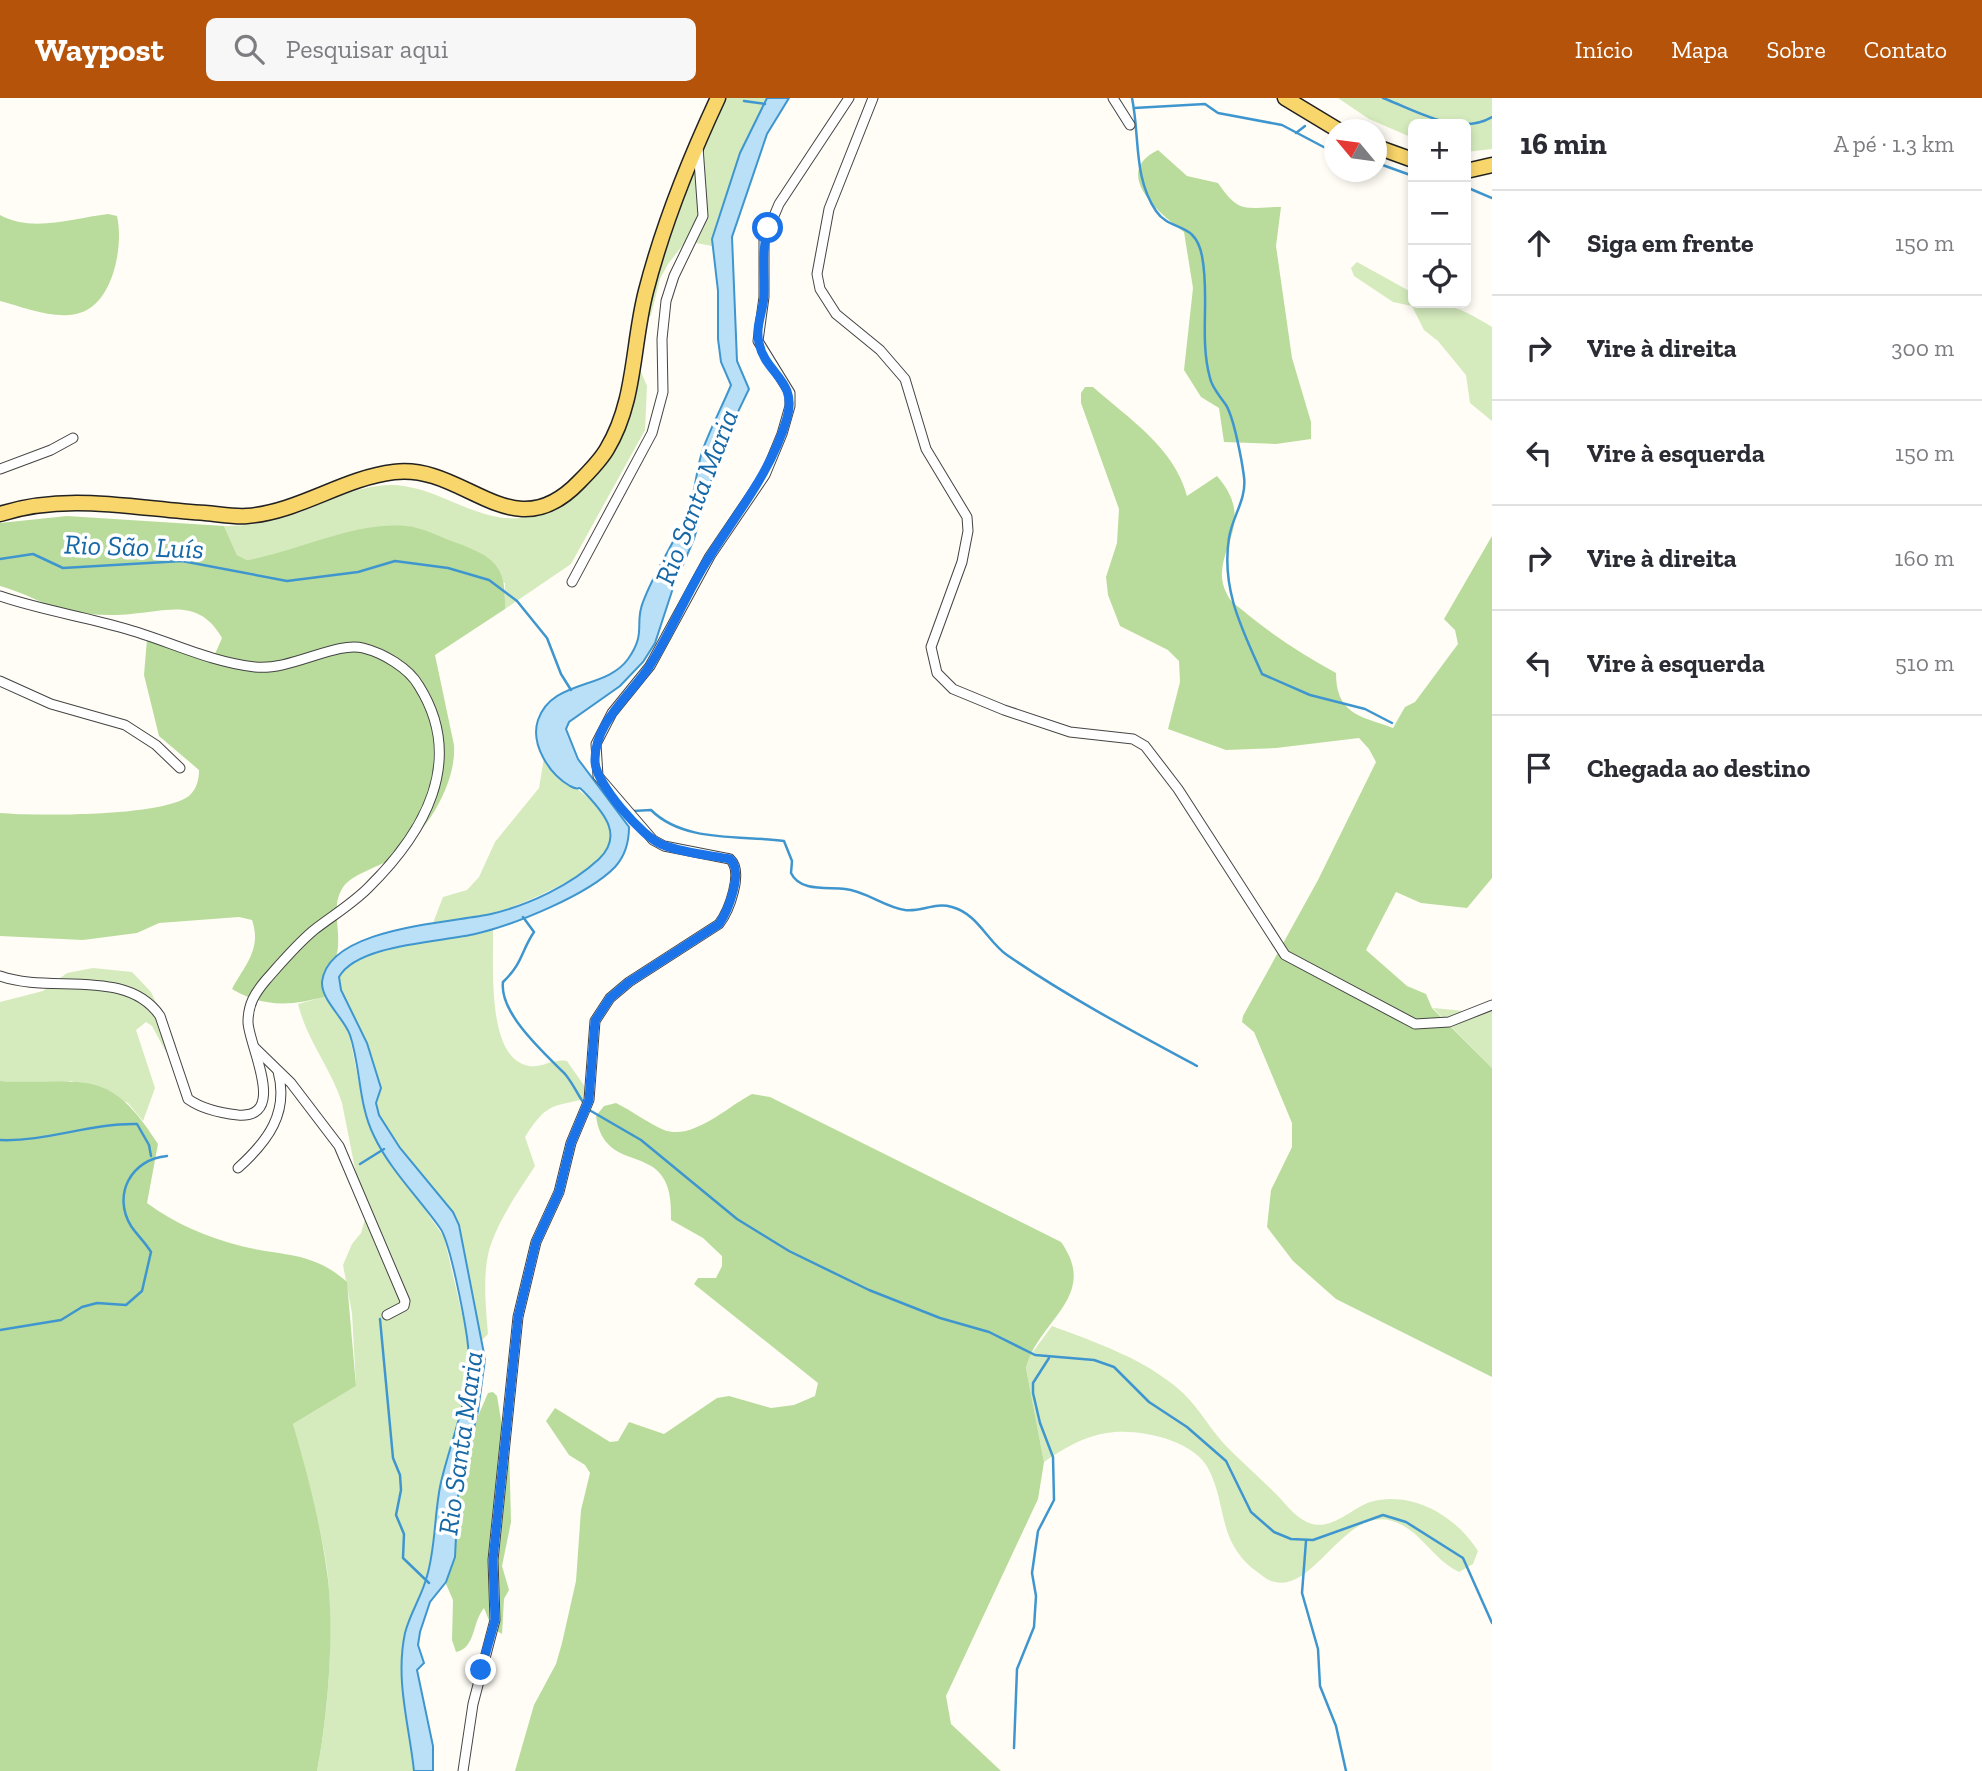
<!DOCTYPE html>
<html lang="pt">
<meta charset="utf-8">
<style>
:root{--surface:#fff;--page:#f7f7f7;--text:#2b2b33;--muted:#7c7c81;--line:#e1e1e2;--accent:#b45309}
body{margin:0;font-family:"Zilla Slab",serif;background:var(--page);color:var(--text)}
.controls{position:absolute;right:21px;top:21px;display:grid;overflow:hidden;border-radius:10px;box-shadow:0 4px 10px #0003}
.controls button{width:63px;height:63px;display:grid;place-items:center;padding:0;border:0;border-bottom:2px solid var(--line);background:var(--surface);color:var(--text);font:35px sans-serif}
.compass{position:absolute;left:1324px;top:21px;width:63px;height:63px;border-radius:50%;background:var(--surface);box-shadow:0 4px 10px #0003;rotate:299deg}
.stop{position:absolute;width:21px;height:21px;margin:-16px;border:5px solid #1a73e8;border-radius:50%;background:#fff}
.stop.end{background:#1a73e8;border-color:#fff;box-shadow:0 2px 7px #0008}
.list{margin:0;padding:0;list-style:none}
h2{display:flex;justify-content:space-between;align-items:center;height:91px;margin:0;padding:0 28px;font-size:30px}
h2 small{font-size:23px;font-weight:400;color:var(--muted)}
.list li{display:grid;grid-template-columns:46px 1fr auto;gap:21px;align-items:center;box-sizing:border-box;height:105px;padding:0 28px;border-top:2px solid var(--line)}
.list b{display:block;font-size:26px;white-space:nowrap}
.list em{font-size:23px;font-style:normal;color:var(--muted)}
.icon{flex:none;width:38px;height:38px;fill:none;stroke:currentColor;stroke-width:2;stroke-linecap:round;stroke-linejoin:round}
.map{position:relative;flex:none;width:1492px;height:1673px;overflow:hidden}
header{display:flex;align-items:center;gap:42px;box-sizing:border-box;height:98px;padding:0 35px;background:var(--accent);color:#fff}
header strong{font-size:33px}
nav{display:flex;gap:38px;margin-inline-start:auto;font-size:24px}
.search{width:490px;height:63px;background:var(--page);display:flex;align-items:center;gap:18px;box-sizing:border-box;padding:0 24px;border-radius:10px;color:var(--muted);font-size:26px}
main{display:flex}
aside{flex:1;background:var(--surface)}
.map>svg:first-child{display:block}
.green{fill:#d5ebbd}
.forest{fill:#b9dc9c}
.water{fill:#b9e0f7;stroke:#3f96cf;stroke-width:2}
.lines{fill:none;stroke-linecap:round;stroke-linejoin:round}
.stream{stroke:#3f96cf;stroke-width:2.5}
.street-casing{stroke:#444;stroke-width:11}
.primary-casing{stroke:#222;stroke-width:17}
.street{stroke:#fff;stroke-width:9}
.primary{stroke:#f9d66b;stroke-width:14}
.route{stroke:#1a73e8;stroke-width:9}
.labels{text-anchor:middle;stroke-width:7;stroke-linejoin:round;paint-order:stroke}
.water-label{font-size:28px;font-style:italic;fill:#1768a6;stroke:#fff}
</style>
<header>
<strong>Waypost</strong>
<div class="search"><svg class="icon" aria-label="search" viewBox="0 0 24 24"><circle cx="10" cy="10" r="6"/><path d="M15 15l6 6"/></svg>Pesquisar aqui</div>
<nav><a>Início</a><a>Mapa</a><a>Sobre</a><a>Contato</a></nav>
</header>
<main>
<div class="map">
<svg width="1492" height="1673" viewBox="0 0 1492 1673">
<rect width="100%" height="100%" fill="#fffdf5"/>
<!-- green -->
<g class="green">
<path d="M 718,0 L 767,0 L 736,70 L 712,148 L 686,143 L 668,166 L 660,181 L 651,217 L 639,230 L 639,269 L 647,288 L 645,332 L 571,466 L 505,511 L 505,485 L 264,459 L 247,462 L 237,457 L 224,428 C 247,428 270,425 292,417 C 325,406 357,386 393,387 C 446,389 487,436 542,415 L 611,350 L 636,226 Z"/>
<polygon points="1338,0 1492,0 1492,51 1466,54 1466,26 1413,26 1413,40 1369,21"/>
<path d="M 1357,164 L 1413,195 L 1413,205 C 1450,205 1461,210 1492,229 L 1492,323 L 1470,305 L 1466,277 L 1438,243 L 1424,232 L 1412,208 L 1393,204 L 1354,178 L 1351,170 Z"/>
<path d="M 544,660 C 564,687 600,699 612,733 C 624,766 515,810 491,816 C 472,820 452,822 433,825 L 443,799 L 467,792 L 479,779 L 495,744 L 539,690 Z"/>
<path d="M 493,830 C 494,864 486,955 525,967 C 541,972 552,960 567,963 L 592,999 C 552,1010 549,1002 525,1039 L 535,1068 C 518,1094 499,1121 490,1149 C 482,1176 486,1210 488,1236 L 481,1243 L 459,1127 L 453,1114 L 400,1050 L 379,1017 L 376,1005 L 381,990 L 367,945 L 341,892 L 339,879 C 357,847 458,842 493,830 Z"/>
<polygon points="93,870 132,874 151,894 176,947 166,954 152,928 146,924 136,932 155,990 143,1023 128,1005 72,983 42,986 0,983 0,904 43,893 67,875"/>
<path d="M 327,898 L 349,935 L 365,1016 L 374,1039 L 444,1139 L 468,1241 L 469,1272 L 459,1324 L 441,1386 L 432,1463 L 406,1534 L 401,1563 L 414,1673 L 317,1673 C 329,1613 333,1540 328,1479 C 323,1433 304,1373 293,1326 L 356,1288 L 352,1215 L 343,1167 L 352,1146 L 361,1135 L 365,1121 L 342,1005 C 331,970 307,943 298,906 Z"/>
<polygon points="1492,904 1492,970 1433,910 1475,914"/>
<path d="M 1052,1228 C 1097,1245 1146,1261 1183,1295 C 1201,1312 1212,1335 1230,1352 C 1245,1367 1261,1381 1276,1396 C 1286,1406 1294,1418 1307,1424 C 1330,1435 1350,1411 1370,1404 C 1412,1392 1456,1418 1478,1453 L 1473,1466 L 1459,1474 C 1436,1463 1424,1439 1402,1427 C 1348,1397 1318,1494 1275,1484 C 1267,1483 1258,1474 1252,1470 C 1217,1440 1227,1406 1208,1370 C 1192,1341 1137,1330 1107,1335 C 1085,1338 1062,1351 1044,1364 L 1026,1270 L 1029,1259 Z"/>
</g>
<!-- forest -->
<g class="forest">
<path d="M 1158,52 L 1187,78 L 1218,85 C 1240,117 1245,109 1281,109 L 1276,148 L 1292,260 L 1311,324 L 1311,341 L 1276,346 L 1224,344 L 1219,310 L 1201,299 L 1184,272 L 1193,190 L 1184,134 C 1161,117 1110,75 1158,52 Z"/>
<path d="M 108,116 L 117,118 C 124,148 113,209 76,216 C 52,221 23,209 0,203 L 0,117 C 32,135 74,120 108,116 Z"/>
<path d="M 1085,289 L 1093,289 C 1129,321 1174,349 1187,398 L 1217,378 C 1262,429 1204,456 1228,498 C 1231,505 1241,510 1247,516 C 1275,539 1304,557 1336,575 C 1336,616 1360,618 1393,630 L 1405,609 L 1415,604 L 1458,546 L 1455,532 L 1444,521 L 1492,438 L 1492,780 L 1467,810 L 1421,805 L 1396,794 L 1366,852 L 1407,888 L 1426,896 L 1432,910 L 1492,970 L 1492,1279 L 1336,1201 L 1293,1163 L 1267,1129 L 1271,1092 L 1292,1049 L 1292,1025 L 1254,934 L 1242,924 L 1243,918 L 1318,782 L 1376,664 L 1369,651 L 1359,640 L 1276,650 L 1226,652 L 1168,631 L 1180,584 L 1179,563 L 1168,552 L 1120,528 L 1108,497 L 1106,479 L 1117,445 L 1119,411 L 1081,305 L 1081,295 Z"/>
<path d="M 67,418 L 224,428 L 237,457 L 247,462 C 300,453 352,424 406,428 C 422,429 442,440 457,445 C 497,460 506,469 505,511 L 435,557 L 454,647 C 457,686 424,739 392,760 C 378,770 350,776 342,791 C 330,810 343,837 336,859 C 333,868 325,878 322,888 L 327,898 C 292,908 264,910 232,891 C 245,867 262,851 252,822 L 239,819 L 159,825 L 137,835 L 83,842 L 0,838 L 0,715 C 34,718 166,719 190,697 C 197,690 199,681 199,672 L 159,638 L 144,577 L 147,541 C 170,548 191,563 215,556 L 222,540 C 199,500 169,513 131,516 C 113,518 90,517 72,514 C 47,509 24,494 0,488 L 0,425 Z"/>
<path d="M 0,983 C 83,988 107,965 158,1046 L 147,1105 C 175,1126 207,1139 241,1148 C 283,1159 311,1152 347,1184 L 356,1288 L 293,1326 C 307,1375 320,1423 327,1474 C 335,1529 328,1618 317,1673 L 0,1673 Z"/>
<path d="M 752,996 L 770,999 L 1061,1144 C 1100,1199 1038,1222 1026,1270 L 1044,1364 L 1038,1401 L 946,1598 L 951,1626 L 1001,1673 L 515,1673 L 534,1607 L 556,1566 L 562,1545 L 576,1483 L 581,1412 L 590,1375 L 585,1367 L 569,1357 L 546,1323 L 555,1310 L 610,1344 L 618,1343 L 629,1324 L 664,1336 L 717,1300 L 729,1298 L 771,1310 L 794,1307 L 815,1298 L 818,1285 L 694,1186 L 698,1180 L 716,1180 L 722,1168 L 722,1158 L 703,1140 L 671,1122 C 671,1109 671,1095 665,1083 C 650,1051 603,1070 596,1018 L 604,1008 L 616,1005 C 632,1013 648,1025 664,1032 C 693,1043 728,1008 752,996 Z"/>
<path d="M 493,1294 L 497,1298 L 502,1328 L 509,1344 L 511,1424 L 502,1468 L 509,1492 L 504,1501 L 502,1536 L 492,1530 L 484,1510 C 472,1524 476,1550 456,1554 L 452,1542 L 453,1502 L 446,1486 L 455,1459 L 458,1398 L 472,1332 L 488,1295 Z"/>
</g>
<!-- water -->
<path class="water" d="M 767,0 L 789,0 L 767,36 L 732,139 L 737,263 L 749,291 L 721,349 L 694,441 L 673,490 L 655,545 L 643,564 L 620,588 L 569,624 L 566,631 L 578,661 L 629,729 C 629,744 625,758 615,769 C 588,797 514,827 475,836 C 442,844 357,846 339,879 L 341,892 L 367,945 L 381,990 L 376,1005 L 379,1017 L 400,1050 L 453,1114 L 459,1127 L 485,1261 L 478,1313 L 458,1398 L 455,1459 L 446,1484 L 430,1504 L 420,1534 L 418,1547 L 424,1565 L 417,1572 L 433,1648 L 433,1673 L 414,1673 C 409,1626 395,1582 405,1535 C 410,1515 422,1498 427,1478 C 436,1448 434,1415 441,1384 C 452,1337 475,1289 467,1239 C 464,1219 450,1143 440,1130 C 419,1100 390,1072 374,1038 C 358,1006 361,970 350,937 C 344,920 321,902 322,884 C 328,829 451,825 491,816 C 529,807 571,787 599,761 C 623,738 605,716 586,696 C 575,684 583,695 570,688 C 549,676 530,646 538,622 C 552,581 606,592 628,561 C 647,534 634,526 643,504 C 654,474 673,447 686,418 C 696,398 695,373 703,351 C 711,329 722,309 731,287 L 721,264 L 718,241 L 718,193 L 712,141 L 740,55 Z"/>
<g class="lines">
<!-- stream -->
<g class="stream">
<path d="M 1132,0 C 1140,38 1133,79 1156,113 C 1171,135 1195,122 1202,158 C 1210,198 1199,240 1210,280 C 1212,290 1220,298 1226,307 C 1234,320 1242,363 1244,379 C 1247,401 1232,419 1229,440 C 1221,491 1242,531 1262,576 L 1310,597 L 1365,611 L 1392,625"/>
<path d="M 1383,0 C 1415,12 1458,39 1492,19"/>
<polyline points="744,3 765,6"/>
<polyline points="1134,10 1205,6 1218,15 1282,27 1335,55"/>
<polyline points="1296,35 1305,28"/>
<polyline points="1377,65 1413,78"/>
<polyline points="1466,89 1492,100"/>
<polyline points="0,461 33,456 63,470 182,463 287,483 358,474 395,463 448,470 489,482 517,503 547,540 561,576 571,592"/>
<path d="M 633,713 L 651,712 C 684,745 741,737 784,743 L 792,763 L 791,775 C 800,794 827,789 845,791 C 866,793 884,809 905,812 C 922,814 934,804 952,809 C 978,816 987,843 1007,857 C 1068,899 1132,933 1197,968"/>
<path d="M 523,819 L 534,834 C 521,853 523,865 503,884 C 499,915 544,955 565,976 C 572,984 577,995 583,1004"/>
<polyline points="591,1013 641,1042 737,1121 789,1153 869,1192 940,1220 989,1234 1035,1257 1094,1262 1114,1269 1149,1304 1187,1329 1226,1363 1251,1414 1274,1434 1291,1441 1313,1442 1383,1417 1406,1424 1463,1460 1492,1525"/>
<path d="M 0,1042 C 46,1044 90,1025 137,1026 L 149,1047 L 151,1058"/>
<polyline points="360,1066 384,1051"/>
<polyline points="380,1221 393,1360 400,1377 401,1392 396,1417 404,1436 403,1460 429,1485"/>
<path d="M 0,1232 L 61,1222 L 82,1209 L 97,1205 L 126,1207 L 142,1193 L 151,1154 C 145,1144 137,1137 131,1128 C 112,1097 131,1061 167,1058"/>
<polyline points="1306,1443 1302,1495 1318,1551 1320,1588 1336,1628 1346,1673"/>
<polyline points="1014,1650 1017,1571 1034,1529 1036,1498 1032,1475 1038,1433 1054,1402 1053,1359 1040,1325 1033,1295 1033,1285 1049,1260"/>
</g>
<defs>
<g id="street">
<polyline points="873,0 829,111 817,176 820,191 836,216 880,252 905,281 926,351 967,419 968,433 962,464 931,549 937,575 953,591 1004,612 1070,634 1133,641 1145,648 1178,691 1285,857 1415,926 1449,924 1492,907"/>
<polyline points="1113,0 1130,27"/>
<polyline points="0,371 51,352 73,340"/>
<polyline points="572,484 652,335 663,294 662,241 666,203 674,178 703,118 698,49"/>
<path d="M 0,498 C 41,512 82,518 123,530 C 167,542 209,564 255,569 C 290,573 336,543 363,550 C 383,555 409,570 419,588 C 466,663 424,735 368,790 C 352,806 332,818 314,832 C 297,846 281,865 266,882 C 255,895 248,906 248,924 C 248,946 289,1021 238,1017 C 220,1015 202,1011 188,1001 L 160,918 C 127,869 50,896 0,878"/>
<polyline points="0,583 51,606 125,627 156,647 180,670"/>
<polyline points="255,950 291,985 339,1048 405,1203 404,1208 387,1217"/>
<path d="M 238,1070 C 268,1043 289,1015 278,973"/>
<path d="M 463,1673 L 473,1606 L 495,1522 L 493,1462 L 518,1219 L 536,1144 L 559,1094 L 571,1045 L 589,1002 L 595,923 L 610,900 L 629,884 L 719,826 C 729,813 744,774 730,761 L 664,748 L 653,742 L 598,678 L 596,646 L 612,615 L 650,568 L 710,458 L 765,377 L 782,336 L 790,308 L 790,295 L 758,243 L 764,199 L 764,142 L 779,106 L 849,0"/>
</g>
<g id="primary">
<polyline points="1285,0 1338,32"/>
<polyline points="1377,49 1413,62"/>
<polyline points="1466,73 1492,67"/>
<path d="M 0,416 C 67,394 137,411 205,415 C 219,416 233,419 247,418 C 299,414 343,380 394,374 C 465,365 512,454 579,384 C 589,374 600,363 607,351 C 636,303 632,247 646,193 C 663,127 689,62 718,0"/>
</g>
</defs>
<!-- street casing -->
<use href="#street" class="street-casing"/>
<!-- primary casing -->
<use href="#primary" class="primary-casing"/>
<!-- street -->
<use href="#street" class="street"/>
<!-- primary -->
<use href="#primary" class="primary"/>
</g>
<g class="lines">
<!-- route -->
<path class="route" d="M 481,1572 L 495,1522 L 493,1462 L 518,1219 L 536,1144 L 559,1094 L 571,1045 L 589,1002 L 595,923 L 610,900 L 629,884 L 719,826 C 728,813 744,773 730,761 C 708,757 684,755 663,747 C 643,740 595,685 595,663 C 594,625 630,598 649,569 C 672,533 687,493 710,458 C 739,412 772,372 787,320 C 798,282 765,276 759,245 C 755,229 763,214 764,198 C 765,174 761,154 768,130"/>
</g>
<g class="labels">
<!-- water labels -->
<g class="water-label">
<text transform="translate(696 399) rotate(-69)" y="10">Rio Santa Maria</text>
<text transform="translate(134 448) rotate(2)" y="10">Rio São Luís</text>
<text transform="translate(460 1345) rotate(-82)" y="10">Rio Santa Maria</text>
</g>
</g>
</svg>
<div class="controls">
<button>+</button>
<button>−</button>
<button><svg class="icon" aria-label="locate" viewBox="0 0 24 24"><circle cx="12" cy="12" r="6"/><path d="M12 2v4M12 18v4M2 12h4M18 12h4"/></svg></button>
</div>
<svg class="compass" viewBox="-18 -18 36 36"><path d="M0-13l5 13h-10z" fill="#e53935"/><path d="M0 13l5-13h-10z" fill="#7c7c81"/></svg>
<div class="stop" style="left:768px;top:130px"></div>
<div class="stop end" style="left:481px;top:1572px"></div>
</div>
<aside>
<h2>16 min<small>A pé · 1.3 km</small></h2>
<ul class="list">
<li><svg class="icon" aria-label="ahead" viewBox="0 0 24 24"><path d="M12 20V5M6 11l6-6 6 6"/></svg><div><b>Siga em frente</b></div><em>150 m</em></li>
<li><svg class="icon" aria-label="right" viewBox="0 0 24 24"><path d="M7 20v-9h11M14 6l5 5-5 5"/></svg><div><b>Vire à direita</b></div><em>300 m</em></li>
<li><svg class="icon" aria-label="left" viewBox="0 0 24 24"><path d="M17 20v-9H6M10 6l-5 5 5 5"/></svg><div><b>Vire à esquerda</b></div><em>150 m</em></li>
<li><svg class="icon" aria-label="right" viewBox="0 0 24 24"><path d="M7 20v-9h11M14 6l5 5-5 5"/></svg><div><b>Vire à direita</b></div><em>160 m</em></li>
<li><svg class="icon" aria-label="left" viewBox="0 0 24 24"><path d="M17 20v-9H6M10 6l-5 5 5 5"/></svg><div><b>Vire à esquerda</b></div><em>510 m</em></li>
<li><svg class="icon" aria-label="arrive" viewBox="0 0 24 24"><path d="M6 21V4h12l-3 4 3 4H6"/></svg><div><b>Chegada ao destino</b></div></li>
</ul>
</aside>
</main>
